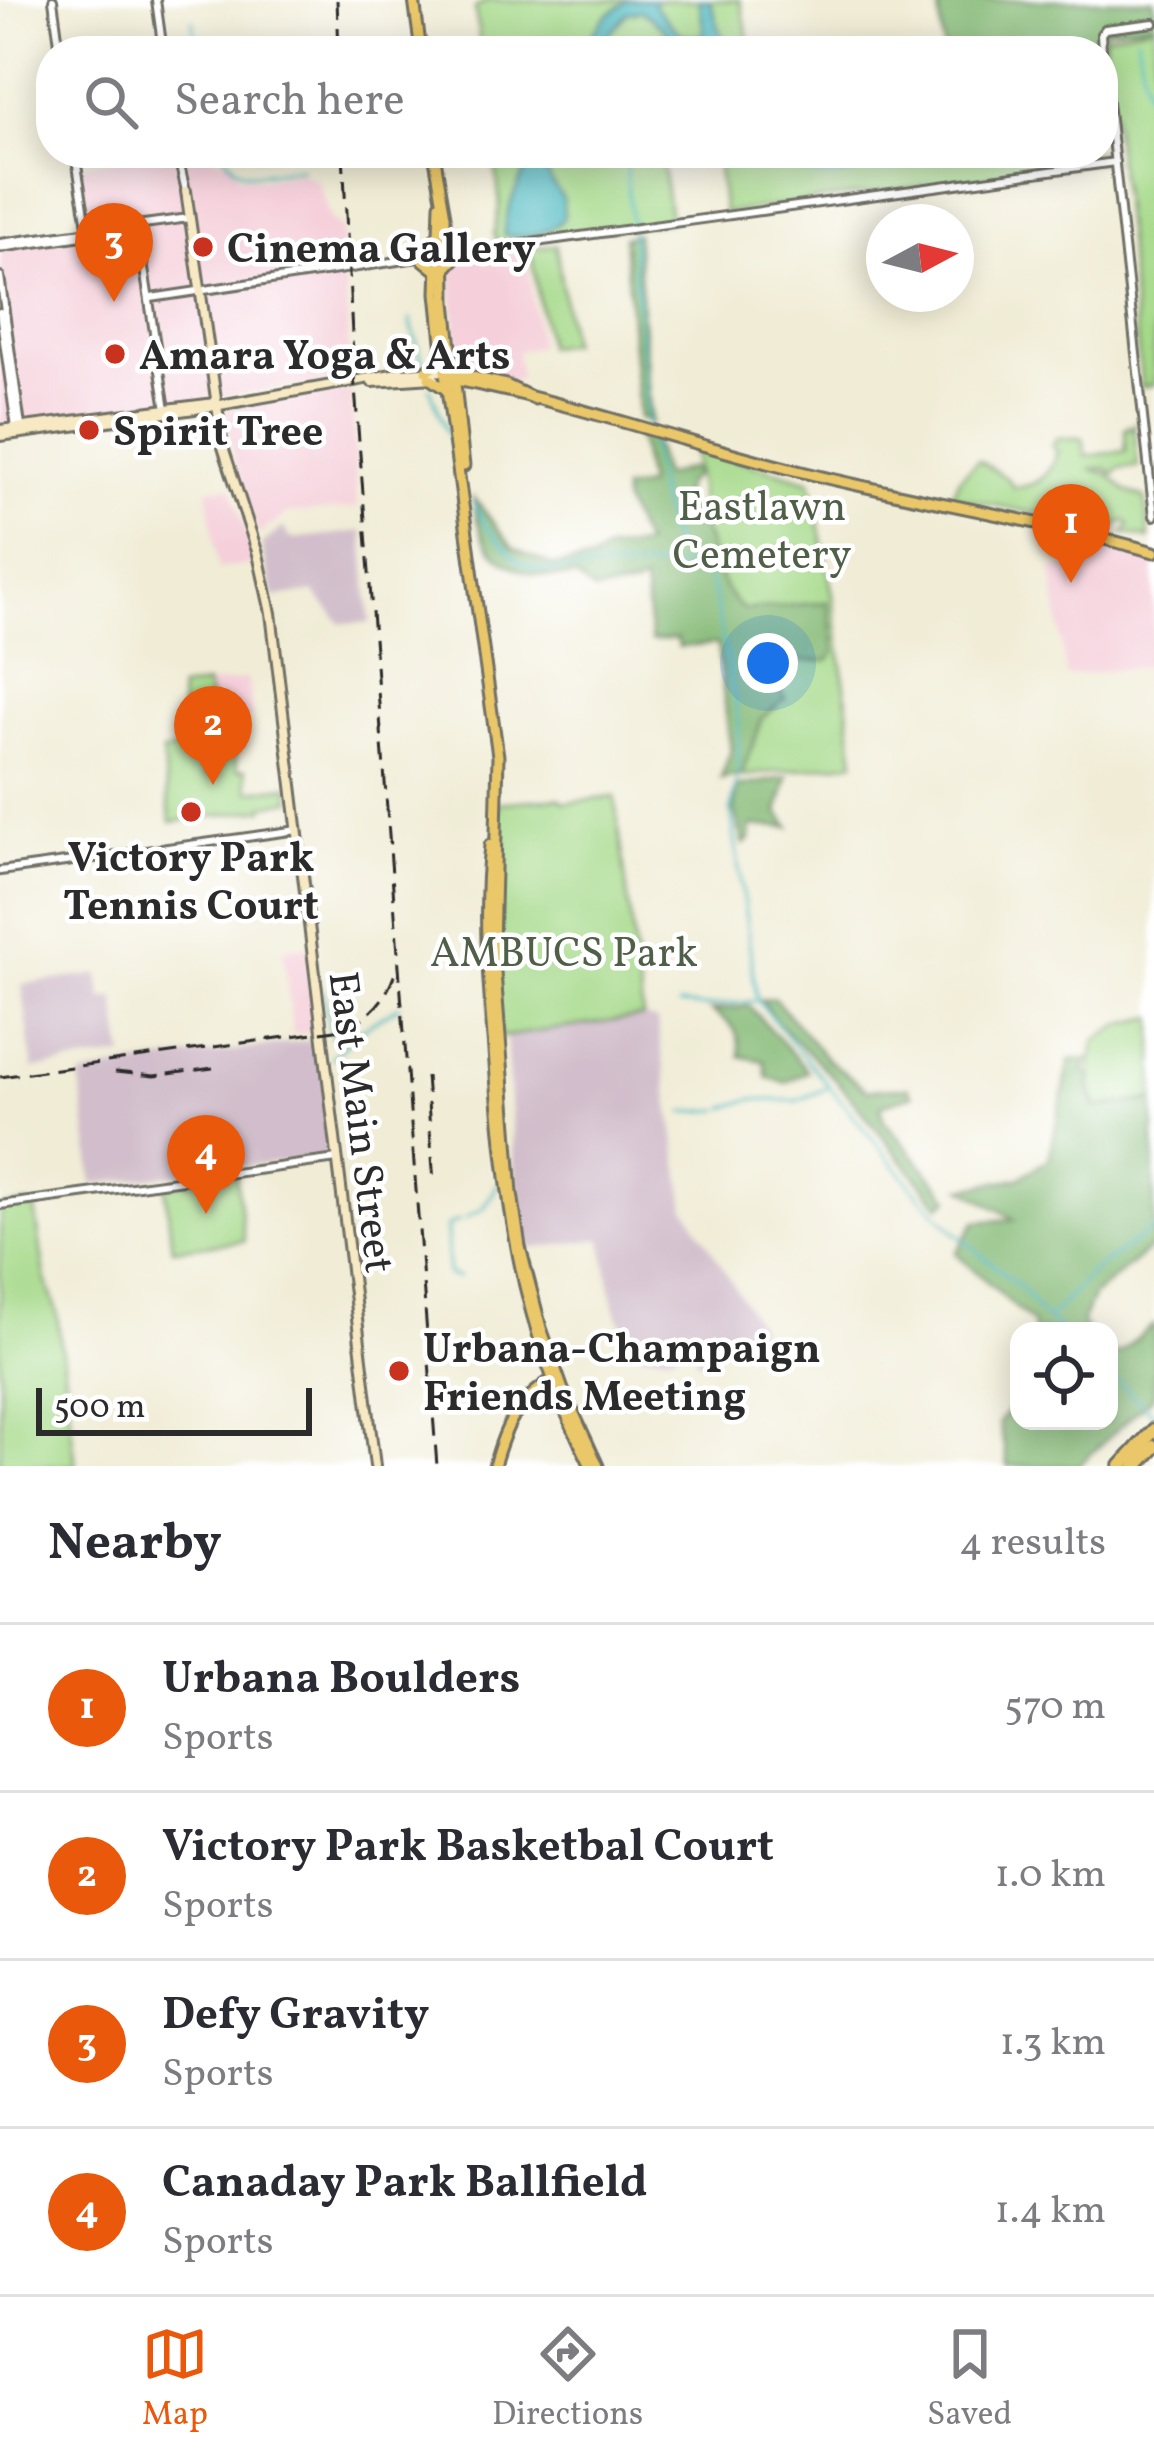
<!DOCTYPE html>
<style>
:root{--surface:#fff;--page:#f2f2f3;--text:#2b2b33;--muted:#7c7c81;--line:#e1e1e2;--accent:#ea580c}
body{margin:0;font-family:Vollkorn,serif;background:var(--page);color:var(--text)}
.controls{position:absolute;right:36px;bottom:36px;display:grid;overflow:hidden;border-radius:24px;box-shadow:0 6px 30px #0003}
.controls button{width:108px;height:108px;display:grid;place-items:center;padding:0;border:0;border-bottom:3px solid var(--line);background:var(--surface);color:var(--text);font:60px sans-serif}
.compass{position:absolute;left:866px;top:204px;width:108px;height:108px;border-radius:50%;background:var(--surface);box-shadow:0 6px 30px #0003;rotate:83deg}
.scale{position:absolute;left:36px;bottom:30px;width:276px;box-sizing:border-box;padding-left:12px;border:6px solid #2b2b2b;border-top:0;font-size:33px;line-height:42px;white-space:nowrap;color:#2b2b2b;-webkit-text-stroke:9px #fff;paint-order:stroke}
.you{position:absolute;left:768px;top:663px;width:42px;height:42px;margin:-30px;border:9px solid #fff;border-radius:50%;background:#1a73e8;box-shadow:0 0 0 18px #1a73e833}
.badge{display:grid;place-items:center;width:78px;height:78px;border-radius:50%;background:var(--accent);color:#fff;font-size:39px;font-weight:700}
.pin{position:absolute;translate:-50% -99px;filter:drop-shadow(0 3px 6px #0008)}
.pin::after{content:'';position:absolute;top:63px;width:42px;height:36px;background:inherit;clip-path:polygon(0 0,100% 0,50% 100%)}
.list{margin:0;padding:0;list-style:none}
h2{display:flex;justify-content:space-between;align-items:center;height:156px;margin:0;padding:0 48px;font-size:51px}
h2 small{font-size:39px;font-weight:400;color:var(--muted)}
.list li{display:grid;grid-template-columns:78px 1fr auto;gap:36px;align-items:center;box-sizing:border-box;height:168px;padding:0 48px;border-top:3px solid var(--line)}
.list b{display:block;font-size:45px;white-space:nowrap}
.list p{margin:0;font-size:39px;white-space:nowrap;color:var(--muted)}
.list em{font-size:39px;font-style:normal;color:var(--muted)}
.icon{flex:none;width:66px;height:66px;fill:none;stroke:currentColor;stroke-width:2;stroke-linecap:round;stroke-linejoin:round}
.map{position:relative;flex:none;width:1154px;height:1466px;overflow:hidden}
.search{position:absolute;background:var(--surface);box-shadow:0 6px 30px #0003;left:36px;right:36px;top:36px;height:132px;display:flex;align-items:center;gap:30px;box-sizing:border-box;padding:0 42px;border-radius:48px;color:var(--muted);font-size:45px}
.sheet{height:828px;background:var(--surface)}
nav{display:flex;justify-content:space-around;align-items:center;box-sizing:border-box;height:168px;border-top:3px solid var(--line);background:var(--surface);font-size:33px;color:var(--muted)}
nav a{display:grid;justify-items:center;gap:6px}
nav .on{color:var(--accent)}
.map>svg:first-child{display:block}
.built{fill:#f5cfda}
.industrial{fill:#d1bdcb}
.green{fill:#a5d989;stroke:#68825a;stroke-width:3}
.forest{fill:#84b975;stroke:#587250;stroke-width:3}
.water{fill:#49b8bf;stroke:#3a7275;stroke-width:3}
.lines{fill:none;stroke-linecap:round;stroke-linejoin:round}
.stream{stroke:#49b8bf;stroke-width:3}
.tertiary-casing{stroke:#706f66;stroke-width:12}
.secondary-casing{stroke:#706f66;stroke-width:14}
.primary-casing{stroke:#706f66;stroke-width:15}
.motorway-casing{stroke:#706f66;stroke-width:18}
.tertiary{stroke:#fff;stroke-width:6}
.secondary{stroke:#f7e9c3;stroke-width:8}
.primary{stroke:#eac769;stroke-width:9}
.motorway{stroke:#eac769;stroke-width:12}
.rail{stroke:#2b2b2b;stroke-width:3;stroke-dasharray:18 9;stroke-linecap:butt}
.poi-dot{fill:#c8321e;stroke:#fff;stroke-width:4.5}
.labels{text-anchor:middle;stroke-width:9;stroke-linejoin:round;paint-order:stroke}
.poi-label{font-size:42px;font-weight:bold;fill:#2b2b2b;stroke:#fff;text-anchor:start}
.park-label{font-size:42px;fill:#505f47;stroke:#fff}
.street-label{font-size:42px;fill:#2b2b2b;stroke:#fff}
</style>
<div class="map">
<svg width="1154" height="1466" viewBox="0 0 1154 1466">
<rect width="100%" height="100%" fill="#fff"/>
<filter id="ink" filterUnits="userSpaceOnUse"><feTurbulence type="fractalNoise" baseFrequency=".00833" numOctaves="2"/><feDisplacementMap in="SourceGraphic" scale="24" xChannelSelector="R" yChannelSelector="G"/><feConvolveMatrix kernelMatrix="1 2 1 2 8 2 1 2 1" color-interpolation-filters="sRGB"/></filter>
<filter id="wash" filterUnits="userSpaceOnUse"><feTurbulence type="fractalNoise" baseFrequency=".004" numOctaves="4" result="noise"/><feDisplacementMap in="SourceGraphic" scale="48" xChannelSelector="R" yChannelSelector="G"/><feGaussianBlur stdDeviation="2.7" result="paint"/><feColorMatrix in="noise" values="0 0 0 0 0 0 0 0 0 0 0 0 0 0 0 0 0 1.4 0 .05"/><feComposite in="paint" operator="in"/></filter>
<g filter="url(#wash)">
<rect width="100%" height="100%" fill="#f0ecd5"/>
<!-- built -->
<g class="built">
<polygon points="153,153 215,153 213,158 226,160 240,176 262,179 301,173 318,181 330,219 341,229 351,379 0,426 0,249 82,234 77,166"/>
<polygon points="526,250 539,346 517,351 520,378 509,382 465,368 460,361 451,281 455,264 462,258"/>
<polygon points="351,390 357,508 288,513 258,535 233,457 225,409"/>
<polygon points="231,487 256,564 218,569 207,489"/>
<polygon points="1075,535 1154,561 1154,665 1066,676 1052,569 1079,565"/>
<polygon points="247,679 253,718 213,724 215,740 187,744 179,689"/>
<polygon points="308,946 317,1031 293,1034 283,949"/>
</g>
<!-- industrial -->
<g class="industrial">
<polygon points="283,527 291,539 363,531 370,623 341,623 314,592 274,597 261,545"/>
<polygon points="99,974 102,999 115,998 124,1056 33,1069 22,984"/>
<polygon points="643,1017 657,1021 686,1208 760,1328 699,1362 687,1343 671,1355 640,1353 628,1338 614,1306 602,1239 528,1249 514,1166 506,1036"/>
<polygon points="319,1039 332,1156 93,1184 80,1077 130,1065"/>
</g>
<!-- green -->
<g class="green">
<polygon points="488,0 740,0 752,51 481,51 475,8"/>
<polygon points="1154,25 1154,385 1142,387 1104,35"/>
<polygon points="494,153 661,153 670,221 498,244 494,234 500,203"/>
<polygon points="716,153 1103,153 1109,160 724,213"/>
<polygon points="556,245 570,343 547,347 530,248"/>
<path d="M 1134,425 L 1138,467 L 1119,468 L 1115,474 L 1106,468 L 1090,469 L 1109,474 L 1126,491 L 1145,498 L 1149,539 L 1124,533 L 1130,526 L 1126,521 L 1117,524 L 1115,530 L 951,496 L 959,479 L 978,460 L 1008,479 L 1013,487 C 1037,488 1051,475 1057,452 L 1051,445 L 1058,438 L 1083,438 L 1086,456 L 1126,451 L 1125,429 L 1129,426 L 1132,429 Z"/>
<polygon points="693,447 811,481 833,596 855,762 734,777"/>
<polygon points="207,685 214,738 186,742 179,689"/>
<polygon points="233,743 237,770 246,769 249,791 289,786 291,801 264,805 264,809 171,822 162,752 199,747 204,776 218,774 214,746"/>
<polygon points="615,797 643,1017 500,1037 494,971 499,803 558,798 566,803"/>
<path d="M 1154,1017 L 1154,1099 L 1097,1107 C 1088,1085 1090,1062 1096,1040 L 1120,1025 Z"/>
<polygon points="236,1175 244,1241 172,1249 165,1184"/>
<polygon points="29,1204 35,1209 45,1277 57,1313 76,1466 0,1466 0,1207"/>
</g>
<!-- forest -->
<g class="forest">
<polygon points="938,0 1154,0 1154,23 1105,29 1102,48 944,51"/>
<polygon points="636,234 651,423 639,418 624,237"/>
<path d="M 638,435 L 652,438 L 663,476 L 692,468 L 695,474 L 685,485 L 683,500 C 687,509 695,515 700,524 C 717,555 714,587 744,610 L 828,602 L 835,652 L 828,661 L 790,661 L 779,668 L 776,684 L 785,699 L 761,719 C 759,738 746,754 743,774 L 721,779 L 731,750 L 717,644 L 679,647 L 677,639 L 651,641 L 644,582 L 634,587 L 594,592 L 576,577 C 520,580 477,560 474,498 L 513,548 L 553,566 L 592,561 L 604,551 L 645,545 L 623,503 L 623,490 L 647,486 Z"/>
<polygon points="788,777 778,812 790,827 751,826 750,840 744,844 734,811 737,787"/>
<polygon points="774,998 827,1059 867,1090 908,1087 913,1095 881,1105 883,1119 950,1198 940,1206 838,1082 775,1020 761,1000"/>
<path d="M 749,1006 L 808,1071 L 786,1083 L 767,1077 L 764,1061 L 740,1056 C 740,1031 733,1024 711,1011 Z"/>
<polygon points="1088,1059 1084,1071 1092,1077 1088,1088 1095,1108 1154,1101 1154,1245 1094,1295 1081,1323 1089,1331 1033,1331 1033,1324 956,1253 975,1222 1014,1219 963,1188 1019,1178 1049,1159 1070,1060"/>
<polygon points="1154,1325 1154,1395 1078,1466 1008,1466 999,1422 1019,1397 1019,1421 1109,1421 1109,1349 1117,1355"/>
</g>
<!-- water -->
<g class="water">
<path d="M 628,0 L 657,0 L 654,5 C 672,23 678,44 704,34 L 699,0 L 710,0 L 727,51 L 713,51 L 707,43 L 679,48 L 661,26 L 641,11 L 628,13 L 595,51 L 579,51 L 607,15 Z"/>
<path d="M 534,153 L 559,153 L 549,159 L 544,170 L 563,199 L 564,217 C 555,233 520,239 504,235 C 505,206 521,179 534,153 Z"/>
</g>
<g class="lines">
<!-- stream -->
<g class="stream">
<polyline points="193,20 197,51"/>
<polyline points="1137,37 1143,74"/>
<polyline points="1000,51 1098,39"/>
<polyline points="1144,78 1154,124"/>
<path d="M 224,153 C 242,186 269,170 301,169"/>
<polyline points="625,153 648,426"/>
<path d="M 764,153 C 787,169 827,186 856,172 C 865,169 872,159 878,153"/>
<polyline points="410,320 423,363"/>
<polyline points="430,388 449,437"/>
<polyline points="650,436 659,498 671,538 684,556 700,564 713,590 739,723 738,774 731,811 757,1000 922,1198 955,1232 1022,1289 1042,1315 1063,1331"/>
<polyline points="473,502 486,526 519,562 544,571 701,566"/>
<polyline points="323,991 330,1030"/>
<polyline points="679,1005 703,1007 754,1001"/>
<polyline points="331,1035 337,1041 347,1038 399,1006"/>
<polyline points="332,1058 351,1038"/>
<polyline points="725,1108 752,1099 797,1101 827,1088"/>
<polyline points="685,1112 720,1110"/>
<polyline points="466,1218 484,1208 498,1184"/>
<polyline points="459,1277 448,1275 447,1226 460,1220"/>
<polyline points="1048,1319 1093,1271 1154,1228"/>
<polyline points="1109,1374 1154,1414"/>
</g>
</g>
</g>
<g filter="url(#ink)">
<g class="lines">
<defs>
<g id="tertiary">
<polyline points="53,0 60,51"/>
<polyline points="156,0 163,51"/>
<polyline points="1102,51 1101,34 1105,29 1154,23"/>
<polyline points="1103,57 1154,516"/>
<polyline points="75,153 88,232"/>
<polyline points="177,153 186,191"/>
<polyline points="137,224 166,409"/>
<polyline points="0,243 189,218"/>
<polyline points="0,248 138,228"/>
<polyline points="457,253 1115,162"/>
<polyline points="0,276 21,426"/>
<polyline points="151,298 438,255"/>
<polyline points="0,312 16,428"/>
<polyline points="0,871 298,830"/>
<polyline points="0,1205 337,1159"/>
</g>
<g id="secondary">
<polyline points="186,191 223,447 258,554 271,613 375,1466"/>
<polyline points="372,382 434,378"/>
<polyline points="0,430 215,403"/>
<polyline points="0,436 209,407 398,373 446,371"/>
</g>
<g id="primary">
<polyline points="414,0 421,51"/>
<polyline points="434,153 445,216 446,302 464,466"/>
<polyline points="440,204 437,293 447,390 498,756 493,946 512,1193 520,1247 541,1328 563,1390 598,1466"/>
<polyline points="447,239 460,253 448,266"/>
<polyline points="437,271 421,258 437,236"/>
<polyline points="426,371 436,364 442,349"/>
<polyline points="450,372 506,385 535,399"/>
<polyline points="429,378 447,390"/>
<path d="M 446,378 C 565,400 681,442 798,471 C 916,501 1037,519 1154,552"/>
<path d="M 490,845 C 483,910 488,973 493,1038 C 505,1197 517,1321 591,1466"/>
<path d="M 494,1466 C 505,1426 516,1402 553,1379"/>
</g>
<g id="motorway">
<polyline points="1121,1466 1154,1430"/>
<polyline points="1136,1466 1154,1447"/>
</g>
</defs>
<!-- tertiary casing -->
<use href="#tertiary" class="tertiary-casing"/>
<!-- secondary casing -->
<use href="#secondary" class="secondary-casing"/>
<!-- primary casing -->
<use href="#primary" class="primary-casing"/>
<!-- motorway casing -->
<use href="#motorway" class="motorway-casing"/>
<!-- tertiary -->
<use href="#tertiary" class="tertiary"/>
<!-- secondary -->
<use href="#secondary" class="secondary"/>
<!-- primary -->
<use href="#primary" class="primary"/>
<!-- motorway -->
<use href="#motorway" class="motorway"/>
<!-- rail -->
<g class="rail">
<polyline points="337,0 339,51"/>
<polyline points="343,153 354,375 437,1466"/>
<polyline points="115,1072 154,1076 213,1068"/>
<polyline points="426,1076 434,1183"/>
<path d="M 0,1077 L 342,1029 C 370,1018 387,999 396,970"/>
</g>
</g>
</g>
<!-- markers -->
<g class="poi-dot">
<circle cx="203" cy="247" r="12"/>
<circle cx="115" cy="354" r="12"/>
<circle cx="89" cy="430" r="12"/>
<circle cx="191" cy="812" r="12"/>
<circle cx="399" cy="1371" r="12"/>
</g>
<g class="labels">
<!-- poi labels -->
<g class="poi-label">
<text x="227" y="262">Cinema Gallery</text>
<text x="139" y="369">Amara Yoga &amp; Arts</text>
<text x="113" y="445">Spirit Tree</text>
<text x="191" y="871" text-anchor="middle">Victory Park<tspan x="191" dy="48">Tennis Court</tspan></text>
<text x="423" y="1362">Urbana-Champaign<tspan x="423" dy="48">Friends Meeting</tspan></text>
</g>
<!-- park labels -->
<g class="park-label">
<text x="762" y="520">Eastlawn<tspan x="762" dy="48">Cemetery</tspan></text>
<text x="564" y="966">AMBUCS Park</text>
</g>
<!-- street labels -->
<g class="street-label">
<text transform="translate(363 1122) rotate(83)" y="15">East Main Street</text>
</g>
</g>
</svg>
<div class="controls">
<button><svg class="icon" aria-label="locate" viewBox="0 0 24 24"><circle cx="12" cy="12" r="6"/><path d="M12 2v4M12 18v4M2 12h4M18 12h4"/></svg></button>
</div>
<svg class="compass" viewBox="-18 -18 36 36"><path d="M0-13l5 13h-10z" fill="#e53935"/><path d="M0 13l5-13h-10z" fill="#7c7c81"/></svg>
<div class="scale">500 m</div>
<div class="you"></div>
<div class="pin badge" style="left:1071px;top:583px">1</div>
<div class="pin badge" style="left:213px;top:785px">2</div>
<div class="pin badge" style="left:114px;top:302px">3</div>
<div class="pin badge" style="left:206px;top:1214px">4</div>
<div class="search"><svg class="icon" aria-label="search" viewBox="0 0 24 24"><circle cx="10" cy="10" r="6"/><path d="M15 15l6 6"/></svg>Search here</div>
</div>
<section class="sheet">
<h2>Nearby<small>4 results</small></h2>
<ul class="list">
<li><span class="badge">1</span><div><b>Urbana Boulders</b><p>Sports</p></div><em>570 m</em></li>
<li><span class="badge">2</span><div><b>Victory Park Basketbal Court</b><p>Sports</p></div><em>1.0 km</em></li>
<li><span class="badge">3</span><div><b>Defy Gravity</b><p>Sports</p></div><em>1.3 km</em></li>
<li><span class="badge">4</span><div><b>Canaday Park Ballfield</b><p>Sports</p></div><em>1.4 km</em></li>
</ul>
</section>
<nav>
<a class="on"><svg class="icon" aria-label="map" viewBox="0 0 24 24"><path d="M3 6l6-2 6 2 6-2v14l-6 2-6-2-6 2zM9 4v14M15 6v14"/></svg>Map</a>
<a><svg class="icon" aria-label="directions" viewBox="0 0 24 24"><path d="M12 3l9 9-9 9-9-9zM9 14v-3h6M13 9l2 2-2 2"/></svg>Directions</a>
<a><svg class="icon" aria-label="saved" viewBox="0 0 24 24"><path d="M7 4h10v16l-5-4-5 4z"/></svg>Saved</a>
</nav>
